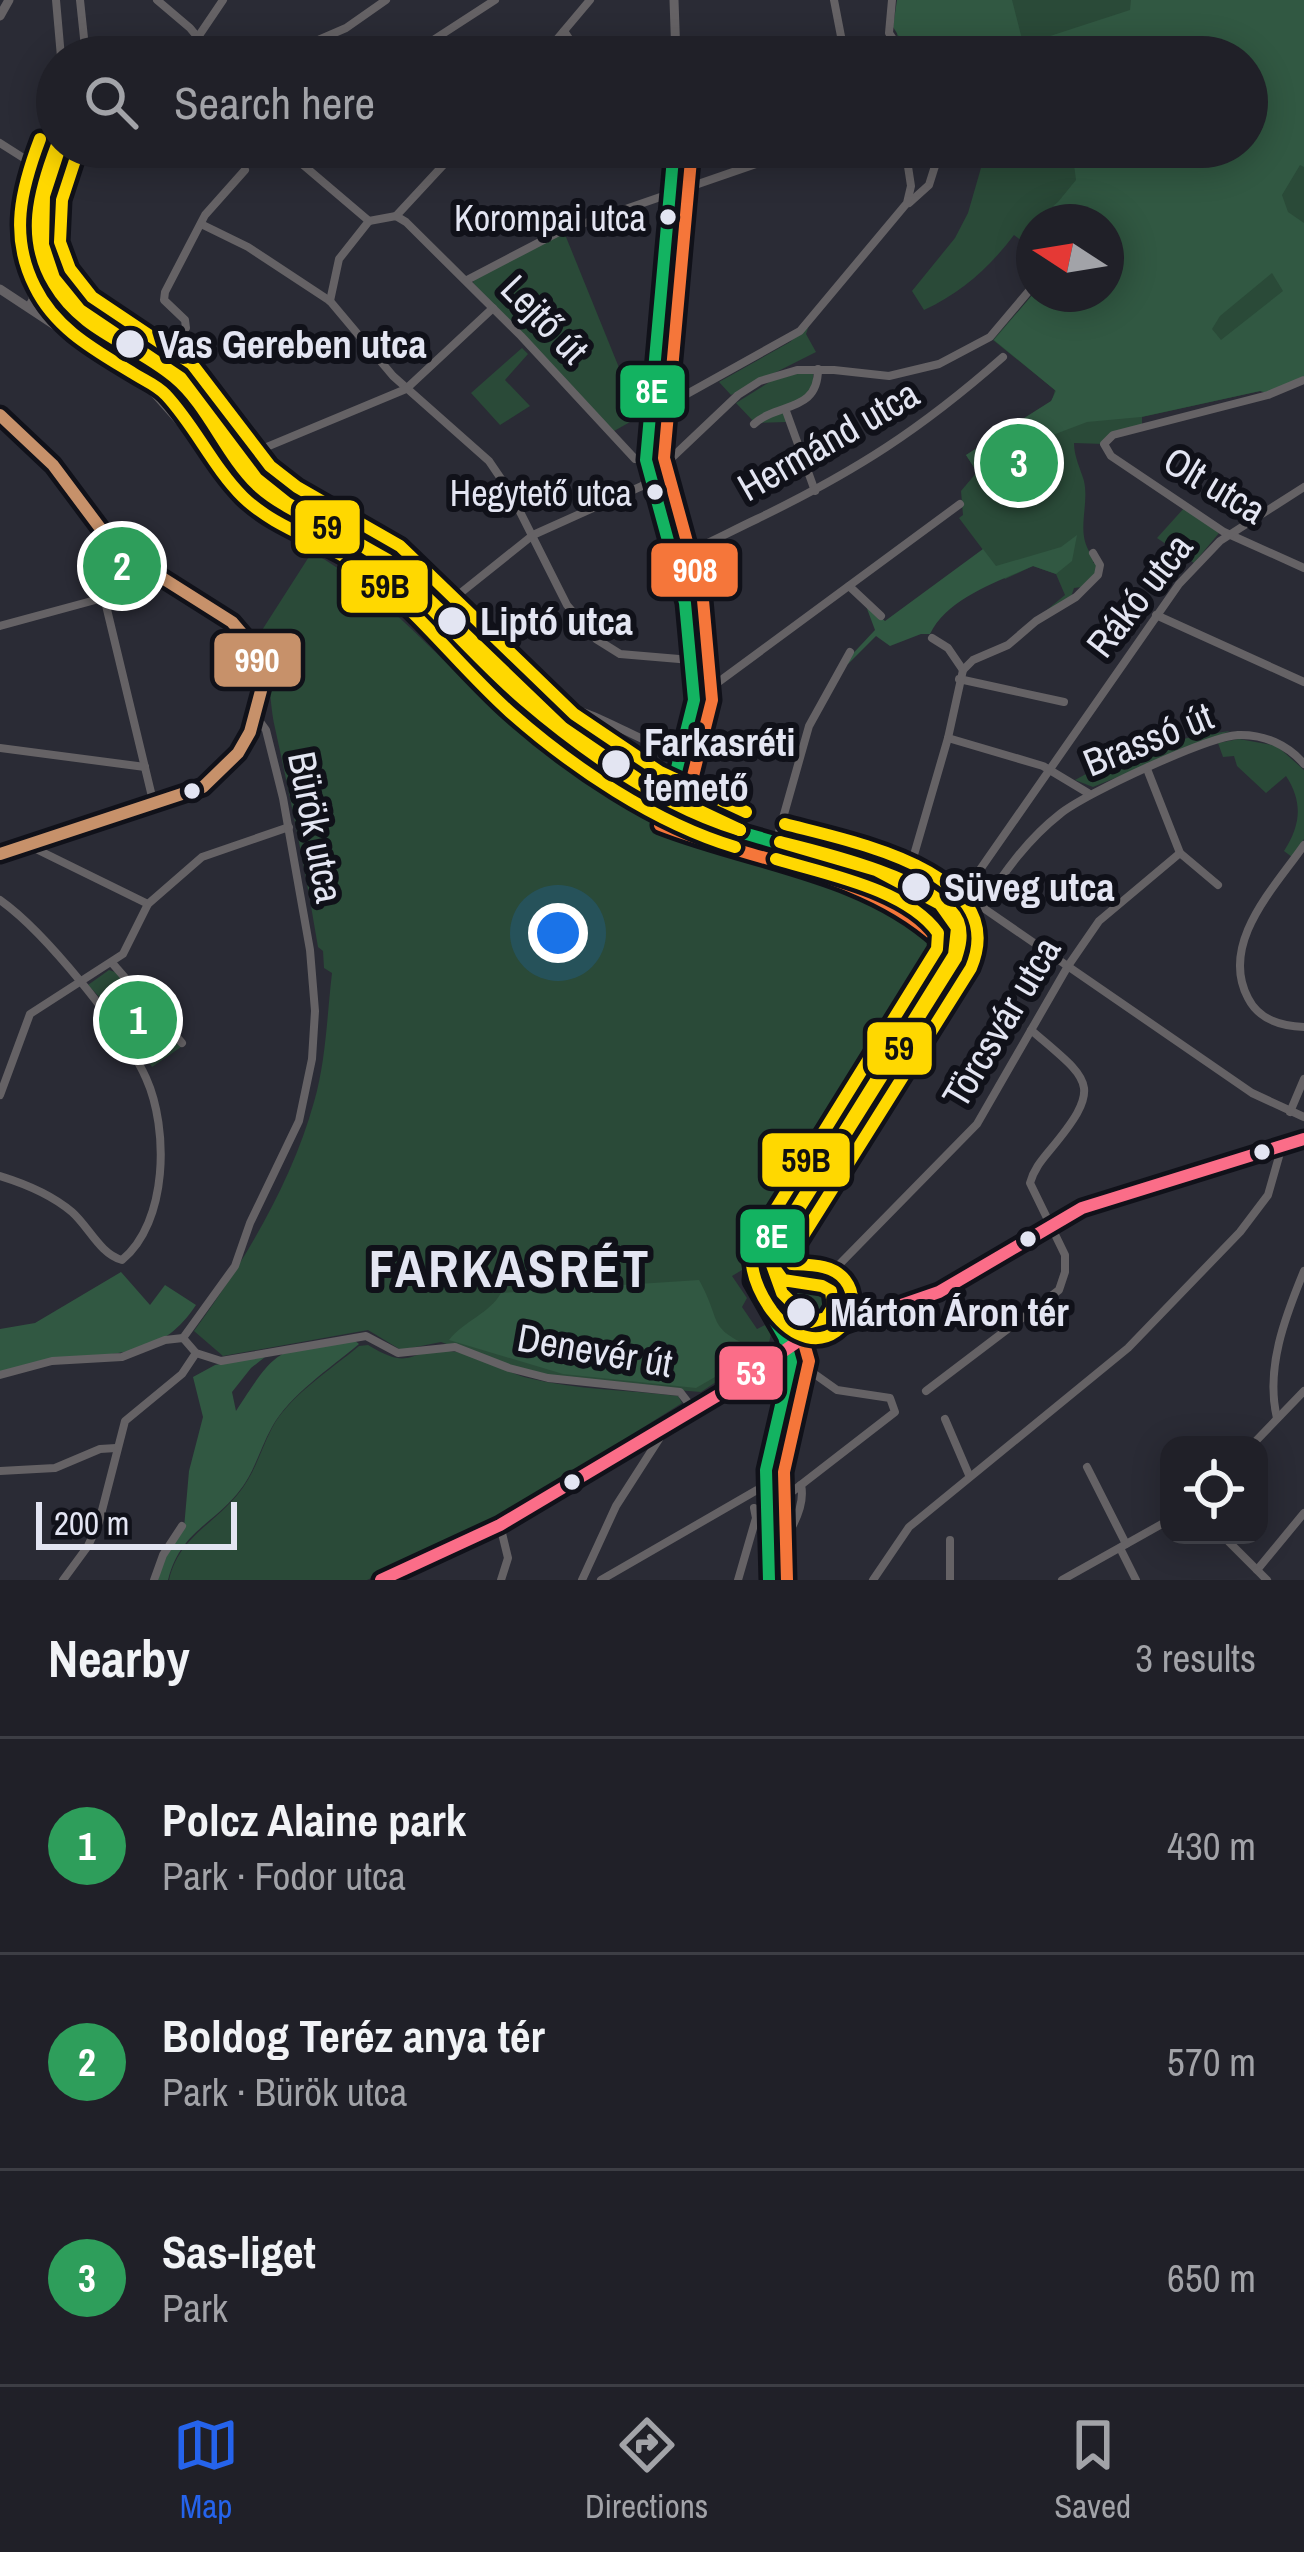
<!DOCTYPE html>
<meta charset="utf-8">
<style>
:root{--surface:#202028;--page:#2d2d34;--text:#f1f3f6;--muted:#a2a3a8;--line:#3d3e45;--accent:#2563eb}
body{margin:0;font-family:"Archivo Narrow",sans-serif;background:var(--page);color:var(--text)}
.controls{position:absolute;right:36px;bottom:36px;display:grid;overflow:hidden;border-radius:24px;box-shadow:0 6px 30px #0003}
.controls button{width:108px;height:108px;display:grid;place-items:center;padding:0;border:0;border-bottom:3px solid var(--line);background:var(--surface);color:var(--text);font:60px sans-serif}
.compass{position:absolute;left:1016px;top:204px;width:108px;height:108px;border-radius:50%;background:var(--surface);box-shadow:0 6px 30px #0003;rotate:282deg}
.scale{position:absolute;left:36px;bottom:30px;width:201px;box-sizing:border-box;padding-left:12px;border:6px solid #e3e5f2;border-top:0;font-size:33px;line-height:42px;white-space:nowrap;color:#e3e5f2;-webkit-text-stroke:9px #101119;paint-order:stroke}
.you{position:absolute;left:558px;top:933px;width:42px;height:42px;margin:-30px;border:9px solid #fff;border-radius:50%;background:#1a73e8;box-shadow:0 0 0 18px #1a73e833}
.badge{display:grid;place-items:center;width:78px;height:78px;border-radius:50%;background:var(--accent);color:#fff;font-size:39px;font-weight:700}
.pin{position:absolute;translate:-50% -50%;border:6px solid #fff;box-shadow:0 3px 12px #0006}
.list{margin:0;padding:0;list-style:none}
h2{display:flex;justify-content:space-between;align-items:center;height:156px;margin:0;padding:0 48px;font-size:51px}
h2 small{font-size:39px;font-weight:400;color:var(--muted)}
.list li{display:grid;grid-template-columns:78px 1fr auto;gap:36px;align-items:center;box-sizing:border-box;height:216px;padding:0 48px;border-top:3px solid var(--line)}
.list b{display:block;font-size:45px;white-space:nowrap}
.list p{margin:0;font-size:39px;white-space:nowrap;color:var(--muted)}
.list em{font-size:39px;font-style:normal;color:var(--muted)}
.icon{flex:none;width:66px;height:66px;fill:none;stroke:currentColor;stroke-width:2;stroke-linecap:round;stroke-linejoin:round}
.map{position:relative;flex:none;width:1304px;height:1580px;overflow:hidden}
.search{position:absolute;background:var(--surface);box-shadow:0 6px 30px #0003;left:36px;right:36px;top:36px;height:132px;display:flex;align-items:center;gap:30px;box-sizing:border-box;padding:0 42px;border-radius:66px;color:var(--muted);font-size:45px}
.sheet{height:804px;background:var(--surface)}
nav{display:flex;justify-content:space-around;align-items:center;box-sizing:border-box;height:168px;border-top:3px solid var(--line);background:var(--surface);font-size:33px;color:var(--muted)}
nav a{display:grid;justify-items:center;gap:6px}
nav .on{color:var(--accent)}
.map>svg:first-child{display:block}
.green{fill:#2a4a38}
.forest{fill:#315842;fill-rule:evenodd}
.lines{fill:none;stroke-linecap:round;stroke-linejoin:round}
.minor{stroke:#656265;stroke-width:8}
.tertiary{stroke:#656265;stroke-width:9}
.tram{stroke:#616166;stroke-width:3}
.bus-1-casing{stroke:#101119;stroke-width:21}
.bus-2-casing{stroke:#101119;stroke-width:21}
.bus-3-casing{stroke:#101119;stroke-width:21}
.bus-4-casing{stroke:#101119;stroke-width:21}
.bus-1{stroke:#13b361;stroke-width:12}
.bus-2{stroke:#f5763a;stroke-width:12}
.bus-3{stroke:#fb6d88;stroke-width:12}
.bus-4{stroke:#c7916a;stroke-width:12}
.tram-1-casing{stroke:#101119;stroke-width:21}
.tram-2-casing{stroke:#101119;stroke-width:21}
.tram-1{stroke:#ffd800;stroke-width:12}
.tram-2{stroke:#ffd800;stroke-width:12}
.bus-dot{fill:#e3e5f2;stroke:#101119;stroke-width:4.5}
.labels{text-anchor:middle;stroke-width:12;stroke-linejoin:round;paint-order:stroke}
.bus-label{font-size:36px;fill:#e3e5f2;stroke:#101119;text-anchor:end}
.street-label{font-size:39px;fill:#e3e5f2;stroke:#101119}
.stop-label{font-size:39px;font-weight:bold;fill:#e3e5f2;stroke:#101119;text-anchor:start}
.district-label{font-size:51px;font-weight:bold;letter-spacing:3px;fill:#e3e5f2;stroke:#101119}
.line-badge{stroke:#101119;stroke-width:4.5}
.badge-label{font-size:33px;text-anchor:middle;font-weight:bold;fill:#fff}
.pale-badge-label{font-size:33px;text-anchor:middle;font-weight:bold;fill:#111}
</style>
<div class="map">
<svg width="1304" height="1580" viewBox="0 0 1304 1580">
<rect width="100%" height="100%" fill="#2a2b35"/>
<!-- green -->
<g class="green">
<path d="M 897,0 L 1304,0 L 1304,376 L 1268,393 L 1260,391 L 1142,417 L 1142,424 L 1104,444 L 1074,443 C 1074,457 1081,470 1084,481 C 1090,508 1073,536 1095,559 L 1093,563 L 1097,563 L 1096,574 L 1082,587 L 1074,588 L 1071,597 L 1042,614 L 1065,595 L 1056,574 L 1033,566 L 1005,579 L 959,518 L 963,515 L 961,491 L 977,472 L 966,455 L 1052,401 L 1055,390 L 993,340 L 1034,293 L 1106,294 L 1106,222 L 1034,222 L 1034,250 L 1014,235 C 990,267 961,293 924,310 L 912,291 L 955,238 L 968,213 L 987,147 L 1247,147 L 1247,57 L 912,57 L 897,35 Z"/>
<path d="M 41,164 L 44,166 C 23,229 34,262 71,315 L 65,325 L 36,303 L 41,300 C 38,289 33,282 30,272 C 19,236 28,200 37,165 Z"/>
<polygon points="564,232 639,417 614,431 473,283 474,278"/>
<polygon points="809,325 806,334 816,352 731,395 719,382 790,342"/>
<polygon points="522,348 528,354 505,380 530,406 500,425 471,393"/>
<polygon points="796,374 813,374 814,387 791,408 786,422 755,423 736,403 771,381"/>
<polygon points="1185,507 1219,533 1194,563 1157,538"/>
<path d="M 312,552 C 410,608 474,707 569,768 C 668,831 758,840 865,879 C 891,888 914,905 937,919 L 941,925 L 921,984 L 742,1270 L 732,1276 L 747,1298 L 742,1307 L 757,1329 L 765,1325 L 771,1334 L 768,1347 L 701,1392 L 576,1382 L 523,1371 L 441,1342 L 401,1350 L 368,1330 L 223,1356 L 194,1331 C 243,1264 292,1182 314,1102 C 326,1061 327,1015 332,973 L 324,968 L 323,951 L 318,947 C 306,873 291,801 275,728 C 268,696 272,668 257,638 Z"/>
<path d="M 1230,731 L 1093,787 L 1075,780 C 1125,752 1173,738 1230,731 Z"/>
<path d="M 1239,739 L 1277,746 L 1304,770 L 1304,839 L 1292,857 L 1284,851 C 1301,825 1303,802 1286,776 L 1266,793 L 1237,766 L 1234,756 L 1223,757 L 1218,743 Z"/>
<path d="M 952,895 L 981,912 L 972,927 L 974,944 L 873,1103 L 869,1100 L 961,955 C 967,933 963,919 948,902 Z"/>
<path d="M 109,970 L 115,972 L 181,1047 L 152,1067 C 134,1038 110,1007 88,985 Z"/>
<polygon points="778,1279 790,1285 826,1288 833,1301 829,1313 817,1320 803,1317 789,1298 817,1318 821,1317 786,1291"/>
<path d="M 368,1345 C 414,1373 407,1348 448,1351 C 474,1352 502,1371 528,1378 C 577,1390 628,1390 678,1396 L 682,1403 L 504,1515 L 367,1580 L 169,1580 C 179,1537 212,1526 238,1494 C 255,1474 260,1451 272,1428 C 289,1396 329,1371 359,1346 Z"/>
</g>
<!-- forest -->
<g class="forest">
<polygon points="897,0 1012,0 1025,51 1003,57 912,57 893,27"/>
<path d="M 1131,0 L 1304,0 L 1304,167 L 1300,165 L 1282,195 L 1288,212 L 1304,223 L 1304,376 L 1268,393 L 1260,391 L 1141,417 L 1087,422 L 1011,451 L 977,472 L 966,455 L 1051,401 L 1056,391 L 994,340 L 1034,293 L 1106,294 L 1106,222 L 1034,222 L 1058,202 L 1076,180 L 1073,157 L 1066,147 L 1247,147 L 1247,57 L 1031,57 L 1033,47 L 1047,37 L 1130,10 ZM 1272,273 L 1283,291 L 1221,340 L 1212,329 L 1220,316 Z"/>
<path d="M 1077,535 L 1072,561 L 1056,574 L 1033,566 C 999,581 947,598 930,634 L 921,634 L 890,646 L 876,636 L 848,664 L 845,662 L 875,630 L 866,606 L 885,621 L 983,549 L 996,566 L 1061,547 Z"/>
<path d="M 121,1272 L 150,1305 L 165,1285 L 196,1305 C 163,1355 126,1351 73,1359 C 49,1362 24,1370 0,1375 L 0,1329 L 35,1323 Z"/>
<path d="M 699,1280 C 724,1325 704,1327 760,1351 L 696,1388 L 563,1374 L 449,1340 C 464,1321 490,1313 501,1293 Z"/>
<path d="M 354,1340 L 359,1344 C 329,1369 290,1395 272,1427 C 259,1450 255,1473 237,1494 C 209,1527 180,1533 168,1580 L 158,1580 L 164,1558 L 184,1528 L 189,1471 L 203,1417 L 193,1377 L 215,1365 L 270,1353 L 251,1368 L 232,1392 L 236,1411 C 279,1345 276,1350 354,1340 Z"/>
</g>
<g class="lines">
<!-- minor -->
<g class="minor">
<polyline points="56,0 61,57"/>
<polyline points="80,0 86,57"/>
<polyline points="157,0 190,28 214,57"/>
<polyline points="834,0 845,57"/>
<polyline points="892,0 889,33 905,57"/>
<polyline points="564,31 581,57"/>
<polyline points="198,37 223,0"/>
<polyline points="279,57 346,28 386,0"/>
<polyline points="407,57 495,0"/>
<polyline points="542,57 590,0"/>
<polyline points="0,143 33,164"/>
<path d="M 68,147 L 52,188 L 47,225 L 56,267 L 73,295 L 93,314 L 184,372 L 268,481 L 391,548 L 545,703 C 593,707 635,741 682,755"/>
<polyline points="282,147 369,221"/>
<polyline points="909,203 929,185 941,147"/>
<polyline points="396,216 460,147"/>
<polyline points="369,221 396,216 406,222 521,336 635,459 646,460"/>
<polyline points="201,224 248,247 330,301 393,376 489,461 510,492 567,605 596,639 620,654 691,660"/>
<polyline points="467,280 559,232 805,147"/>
<polyline points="330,301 339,259 369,221"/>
<polyline points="29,306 33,299 19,231 22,204 57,102"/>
<polyline points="122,368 128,364 156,369 186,328 185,320 164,300 165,292 205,215 245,170"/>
<polyline points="1304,380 1268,395 1113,435 1104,444 1111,456 1224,532 1304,568"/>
<polyline points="786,411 815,491"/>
<polyline points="651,414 800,331 907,203 911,186 905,147"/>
<path d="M 754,424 C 778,402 818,413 818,369"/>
<polyline points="211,458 245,456 406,389 493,308"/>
<path d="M 673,558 C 701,548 729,532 757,519 C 856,471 920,430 1003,357"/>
<polyline points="101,563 104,597 154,805"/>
<polyline points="849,586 881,616"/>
<polyline points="448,603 533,535 642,486 738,395 760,381 797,370 834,370 889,376 939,364 990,337 1034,285"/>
<polyline points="1156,615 1304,682"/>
<polyline points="0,626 99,599 142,571"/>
<polyline points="932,638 948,648 963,670"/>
<polyline points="959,679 1064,702"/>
<polyline points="694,700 960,504"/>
<polyline points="948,738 1043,766 1088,793"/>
<polyline points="0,748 145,767"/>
<polyline points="1147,769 1180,853 1218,885"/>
<polyline points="34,843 38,850 148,904"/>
<path d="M 1304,845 C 1275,887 1219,943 1248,998 C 1259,1020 1281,1026 1304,1027"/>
<polyline points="775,846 809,726 850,652"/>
<polyline points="908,875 963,894 1252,1093 1304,1117"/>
<polyline points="899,889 909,872 948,738 963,670 973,660 1008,645 1036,621 1076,597 1098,575 1100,565 1093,553"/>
<polyline points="963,894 1179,584 1220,541 1304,487"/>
<path d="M 0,900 C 44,931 124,1029 146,1078 C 169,1129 168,1222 122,1260 C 100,1254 89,1227 72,1212 C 51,1194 26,1184 0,1176"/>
<path d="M 982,907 C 1004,872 1028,839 1060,814 C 1086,793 1207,737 1238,735 C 1264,734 1288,745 1304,764"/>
<polyline points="113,964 182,1043"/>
<polyline points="0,1095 30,1014 123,954 148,904 202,857 289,827"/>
<polyline points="1290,1112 1304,1079"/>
<polyline points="763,1257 778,1257 891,1076"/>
<polyline points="826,1278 977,1124 1068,966 1099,921 1180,853"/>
<polyline points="183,1338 235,1266 250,1223 299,1121 312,1059 315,1011 310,950 283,798 266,730 258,719"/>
<polyline points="183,1338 196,1353 221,1361 366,1336 398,1353 455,1347 509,1368 548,1378 680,1392 693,1409"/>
<polyline points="0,1375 52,1361 122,1357 165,1340 183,1338"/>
<path d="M 926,1391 L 1059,1290 L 1065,1272 L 1065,1255 L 1030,1183 C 1034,1169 1041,1161 1050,1150 C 1105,1084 1090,1081 1031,1030"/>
<path d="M 1277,1418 C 1265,1369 1285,1317 1304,1271"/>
<polyline points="945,1419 969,1475"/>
<polyline points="1252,1445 1304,1391"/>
<polyline points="1087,1467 1126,1544"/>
<polyline points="0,1471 55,1468 100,1449 116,1448"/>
<polyline points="765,1490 779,1495 793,1491 895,1412 890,1398 837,1390 799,1363 791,1362"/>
<polyline points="500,1525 508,1558 501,1580"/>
<polyline points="1222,1535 1267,1580"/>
<polyline points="1120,1548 1136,1580"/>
<path d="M 768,1553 C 787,1544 806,1507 801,1485"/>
<polyline points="1257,1570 1304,1513"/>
<polyline points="63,1580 88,1546 99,1522 125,1421 182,1374 196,1353"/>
<polyline points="154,1580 163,1555 182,1526"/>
<polyline points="582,1580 616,1506 668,1425"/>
<polyline points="601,1580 757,1490 765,1490"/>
<polyline points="738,1580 756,1518 754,1508"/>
<polyline points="873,1580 909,1527 1128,1348 1240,1232 1268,1195 1282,1146"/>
<polyline points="950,1580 950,1540"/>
<polyline points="1062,1580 1169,1520"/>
</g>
<!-- tertiary -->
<g class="tertiary">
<polyline points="674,0 676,57"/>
<polyline points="0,16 9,0"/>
<polyline points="0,289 150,388 246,496 380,580 490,694 569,757 605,779 712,828 876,877 931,909 950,926 952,946 945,961 753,1267 752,1281 784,1337 791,1362 766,1470 769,1580"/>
<path d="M 0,415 C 19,435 43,451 60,473 C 79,499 91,526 115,548 C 152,581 198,592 232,622 C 289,673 256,750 203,787 L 0,854"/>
<polyline points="667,808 694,700 685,603 646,460 674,147"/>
<polyline points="381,1580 500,1525 720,1394 800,1340 939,1292 1049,1224 1082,1208 1304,1139"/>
</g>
<!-- tram -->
<polyline class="tram" points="780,1287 818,1317"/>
<defs>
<g id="bus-1">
<polyline points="667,808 694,700 685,603 646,460 674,147"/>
<path d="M 667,808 C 761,845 873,855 950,926"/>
<polyline points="769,1580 766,1470 791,1362 784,1337 752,1281 753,1267 945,961 952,946 950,926"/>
</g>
<g id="bus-2">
<polyline points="684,812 712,700 703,600 664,458 692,149"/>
<path d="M 660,825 C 752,861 863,871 938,939"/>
<polyline points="787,1580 784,1472 809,1361 800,1329 771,1273 960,971 970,948 968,924"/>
</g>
<polyline id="bus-3" points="381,1580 500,1525 720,1394 800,1340 939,1292 1082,1208 1304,1139"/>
<polyline id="bus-4" points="0,415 53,465 115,548 232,622 249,642 259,664 262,687 250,732 238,753 203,787 0,854"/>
</defs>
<!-- bus-1 casing -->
<use href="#bus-1" class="bus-1-casing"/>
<!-- bus-2 casing -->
<use href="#bus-2" class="bus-2-casing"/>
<!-- bus-3 casing -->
<use href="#bus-3" class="bus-3-casing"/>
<!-- bus-4 casing -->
<use href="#bus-4" class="bus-4-casing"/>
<!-- bus-1 -->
<use href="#bus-1" class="bus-1"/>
<!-- bus-2 -->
<use href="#bus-2" class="bus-2"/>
<!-- bus-3 -->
<use href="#bus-3" class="bus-3"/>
<!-- bus-4 -->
<use href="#bus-4" class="bus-4"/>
<defs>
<g id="tram-1">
<path d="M 57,145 C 39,192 26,238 54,284 C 82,332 133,343 174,377 C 208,405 225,454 257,485 C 293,518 345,528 381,560 C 431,604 473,656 524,700 C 586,753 661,806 740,830"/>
<polyline points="60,147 44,196 43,245 54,278 80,310 181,378 257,479 287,503 388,560 563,728 651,788 740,830"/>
<path d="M 780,842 C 821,852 941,881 958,921 C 963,934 960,946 956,958 L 773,1250 L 773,1266 L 783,1280 L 822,1286 L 831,1291 L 833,1307 L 826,1318 L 811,1322 L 782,1293 L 768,1254 L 954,955 L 957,928 L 940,904 L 876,870 Z"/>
</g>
<g id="tram-2">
<path d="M 40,139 C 21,189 9,236 35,287 C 56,330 97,351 136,375 C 146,381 158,386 166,395 C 195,426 213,467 243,497 C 278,531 330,542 367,572 C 419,612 461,668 510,712 C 572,767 655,823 735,847"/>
<polyline points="77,154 62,200 60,242 70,269 92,297 192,364 270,466 297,487 400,546 574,714 660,772 746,812"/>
<path d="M 776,859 C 825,874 907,889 938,933 L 937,949 L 751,1249 C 750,1272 759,1293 772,1311 C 819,1373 871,1314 845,1280 C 833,1264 809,1265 792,1264 L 791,1255 L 971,968 C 1012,871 849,841 785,824"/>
</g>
</defs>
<!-- tram-1 casing -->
<use href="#tram-1" class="tram-1-casing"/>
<!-- tram-2 casing -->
<use href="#tram-2" class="tram-2-casing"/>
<!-- tram-1 -->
<use href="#tram-1" class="tram-1"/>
<!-- tram-2 -->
<use href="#tram-2" class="tram-2"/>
</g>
<!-- markers -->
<g class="bus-dot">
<circle cx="668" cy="217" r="10"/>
<circle cx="130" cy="344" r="16"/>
<circle cx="655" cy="492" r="10"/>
<circle cx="452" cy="621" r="16"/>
<circle cx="616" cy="764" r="16"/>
<circle cx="192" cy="791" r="10"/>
<circle cx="916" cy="887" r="16"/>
<circle cx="1262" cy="1152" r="10"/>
<circle cx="1028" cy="1239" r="10"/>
<circle cx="801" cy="1312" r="16"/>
<circle cx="572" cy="1482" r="10"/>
</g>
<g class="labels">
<!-- bus labels -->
<g class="bus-label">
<text x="646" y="231">Korompai utca</text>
<text x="632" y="506">Hegytető utca</text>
</g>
<!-- street labels -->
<g class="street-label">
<text transform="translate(545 319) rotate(46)" y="14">Lejtő út</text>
<text transform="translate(828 440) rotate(-30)" y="14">Hermánd utca</text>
<text transform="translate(1215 485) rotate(31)" y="14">Olt utca</text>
<text transform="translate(1139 595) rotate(-52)" y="14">Rákó utca</text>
<text transform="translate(1148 739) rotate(-22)" y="14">Brassó út</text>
<text transform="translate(316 827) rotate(79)" y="14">Bürök utca</text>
<text transform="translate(1001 1022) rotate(-59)" y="14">Törcsvár utca</text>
<text transform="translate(595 1350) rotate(10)" y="14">Denevér út</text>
</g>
<!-- stop labels -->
<g class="stop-label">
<text x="158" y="358">Vas Gereben utca</text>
<text x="480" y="635">Liptó utca</text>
<text x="644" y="756">Farkasréti<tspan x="644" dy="45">temető</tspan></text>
<text x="944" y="901">Süveg utca</text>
<text x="830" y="1326">Márton Áron tér</text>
</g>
<!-- district labels -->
<g class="district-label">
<text x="510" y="1287">FARKASRÉT</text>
</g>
</g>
<g class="line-badge">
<rect x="618" y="363" width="69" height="57" rx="12" fill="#13b361"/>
<rect x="293" y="498" width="69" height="58" rx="12" fill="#ffd800"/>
<rect x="649" y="541" width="91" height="58" rx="12" fill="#f5763a"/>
<rect x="339" y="558" width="91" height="57" rx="12" fill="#ffd800"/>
<rect x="212" y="631" width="91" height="58" rx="12" fill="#c7916a"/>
<rect x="865" y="1020" width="69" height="57" rx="12" fill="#ffd800"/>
<rect x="760" y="1131" width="92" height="58" rx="12" fill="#ffd800"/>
<rect x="738" y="1207" width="69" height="58" rx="12" fill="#13b361"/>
<rect x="717" y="1344" width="68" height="58" rx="12" fill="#fb6d88"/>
</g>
<g class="badge-label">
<text x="652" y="403">8E</text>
<text x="695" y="582">908</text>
<text x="257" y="672">990</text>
<text x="772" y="1248">8E</text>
<text x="751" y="1385">53</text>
</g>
<g class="pale-badge-label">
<text x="327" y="539">59</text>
<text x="385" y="598">59B</text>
<text x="899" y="1060">59</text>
<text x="806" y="1172">59B</text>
</g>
</svg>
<div class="controls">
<button><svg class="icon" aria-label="locate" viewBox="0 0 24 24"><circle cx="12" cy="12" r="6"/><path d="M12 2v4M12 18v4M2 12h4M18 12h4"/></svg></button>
</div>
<svg class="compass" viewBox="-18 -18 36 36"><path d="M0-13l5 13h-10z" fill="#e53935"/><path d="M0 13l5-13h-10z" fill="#a2a3a8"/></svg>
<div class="scale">200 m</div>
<div class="you"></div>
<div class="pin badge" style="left:138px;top:1020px;background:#2e9e5b">1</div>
<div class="pin badge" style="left:122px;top:566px;background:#2e9e5b">2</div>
<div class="pin badge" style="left:1019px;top:463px;background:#2e9e5b">3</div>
<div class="search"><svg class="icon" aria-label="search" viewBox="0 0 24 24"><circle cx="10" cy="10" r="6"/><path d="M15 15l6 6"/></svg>Search here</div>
</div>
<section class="sheet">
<h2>Nearby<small>3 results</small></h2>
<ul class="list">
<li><span class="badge" style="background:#2e9e5b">1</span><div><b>Polcz Alaine park</b><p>Park · Fodor utca</p></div><em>430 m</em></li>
<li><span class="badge" style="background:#2e9e5b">2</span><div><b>Boldog Teréz anya tér</b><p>Park · Bürök utca</p></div><em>570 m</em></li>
<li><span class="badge" style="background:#2e9e5b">3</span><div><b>Sas-liget</b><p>Park</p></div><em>650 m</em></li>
</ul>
</section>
<nav>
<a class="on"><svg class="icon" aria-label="map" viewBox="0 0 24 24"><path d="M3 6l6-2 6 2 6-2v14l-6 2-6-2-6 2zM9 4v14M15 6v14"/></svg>Map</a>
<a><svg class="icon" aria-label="directions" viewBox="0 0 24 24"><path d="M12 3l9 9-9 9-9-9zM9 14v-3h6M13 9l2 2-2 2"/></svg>Directions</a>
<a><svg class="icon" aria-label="saved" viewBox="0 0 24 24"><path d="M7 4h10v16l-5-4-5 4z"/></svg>Saved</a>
</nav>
